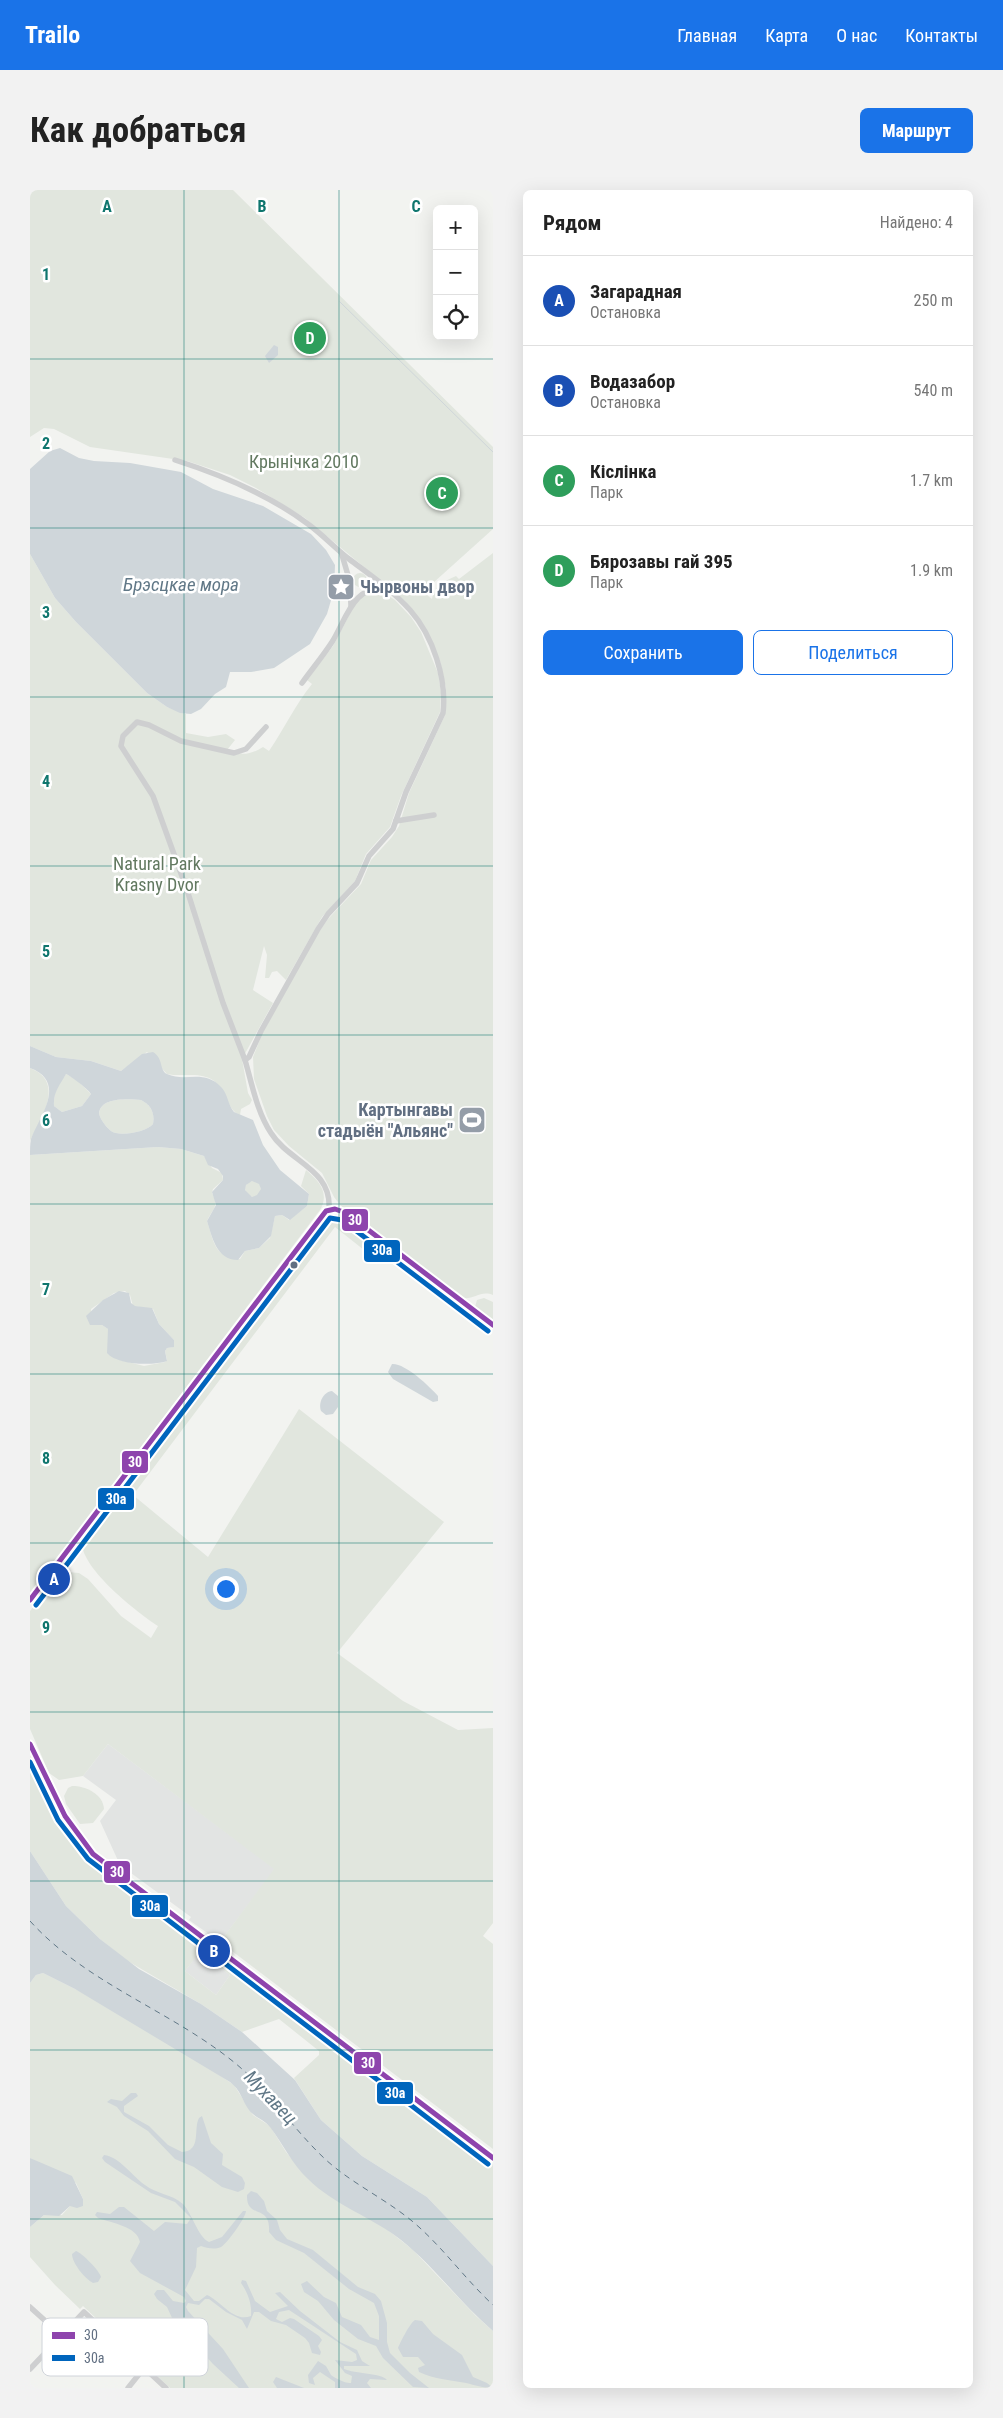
<!DOCTYPE html>
<html lang="ru">
<meta charset="utf-8">
<style>
:root{--surface:#fff;--page:#f2f2f2;--text:#222;--muted:#767676;--line:#e0e0e0;--accent:#1a73e8}
body{margin:0;font-family:"Roboto Condensed",sans-serif;background:var(--page);color:var(--text)}
.controls{position:absolute;right:15px;top:15px;display:grid;overflow:hidden;border-radius:8px;box-shadow:0 5px 20px #0002}
.controls button{width:45px;height:45px;display:grid;place-items:center;padding:0;border:0;border-bottom:1px solid var(--line);background:var(--surface);color:var(--text);font:25px sans-serif}
.you{position:absolute;left:195px;top:1398px;width:18px;height:18px;margin:-12px;border:4px solid #fff;border-radius:50%;background:#1a73e8;box-shadow:0 0 0 8px #1a73e833}
.badge{display:grid;place-items:center;width:32px;height:32px;border-radius:50%;background:var(--accent);color:#fff;font-size:16px;font-weight:700}
.pin{position:absolute;translate:-50% -50%;border:2px solid #fff;box-shadow:0 1px 5px #0006}
.list{margin:0;padding:0;list-style:none}
h2{display:flex;justify-content:space-between;align-items:center;height:65px;margin:0;padding:0 20px;font-size:21px}
h2 small{font-size:16px;font-weight:400;color:var(--muted)}
.list li{display:grid;grid-template-columns:32px 1fr auto;gap:15px;align-items:center;box-sizing:border-box;height:90px;padding:0 20px;border-top:1px solid var(--line)}
.list b{display:block;font-size:19px;white-space:nowrap}
.list p{margin:0;font-size:16px;white-space:nowrap;color:var(--muted)}
.list em{font-size:16px;font-style:normal;color:var(--muted)}
.actions{display:flex;gap:10px;padding:15px 20px}
.actions a{flex:1;padding:11px 0;border:1px solid var(--accent);border-radius:8px;text-align:center;font-size:18px;color:var(--accent)}
.actions .main{background:var(--accent);color:#fff}
.icon{flex:none;width:28px;height:28px;fill:none;stroke:currentColor;stroke-width:2;stroke-linecap:round;stroke-linejoin:round}
.map{position:relative;flex:none;width:463px;height:2198px;overflow:hidden;border-radius:8px}
header{display:flex;align-items:center;gap:30px;box-sizing:border-box;height:70px;padding:0 25px;background:var(--accent);color:#fff}
header strong{font-size:24px}
nav{display:flex;gap:28px;margin-inline-start:auto;font-size:18px}
.intro{display:flex;align-items:center;justify-content:space-between;box-sizing:border-box;height:120px;padding:0 30px}
h1{margin:0;font-size:35px}
.button{padding:12px 22px;border-radius:8px;background:var(--accent);color:#fff;font-size:18px;font-weight:700}
main{display:flex;gap:30px;padding:0 30px}
aside{flex:1;background:var(--surface);border-radius:8px;box-shadow:0 5px 20px #0002}
.map>svg:first-child{display:block}
.built{fill:#e2e4e3}
.green{fill:#e1e6de;fill-rule:evenodd}
.water{fill:#cfd6da;fill-rule:evenodd}
.lines{fill:none;stroke-linecap:round;stroke-linejoin:round}
.stream{stroke:#cfd6da;stroke-width:1}
.ferry{stroke:#617887;stroke-width:1;stroke-dasharray:6 5;stroke-linecap:butt}
.minor{stroke:#cecfd0;stroke-width:5.5}
.bus-1-casing{stroke:#fff;stroke-width:9}
.bus-2-casing{stroke:#fff;stroke-width:9}
.bus-1{stroke:#8e44ad;stroke-width:5}
.bus-2{stroke:#0065bd;stroke-width:5}
.grid{fill:none;stroke:#0f766e;stroke-width:1;stroke-opacity:0.55}
.bus-dot{fill:#616f82;stroke:#fff;stroke-width:2}
.labels{text-anchor:middle;stroke-width:5;stroke-linejoin:round;paint-order:stroke}
.park-label{font-size:18px;fill:#627960;stroke:#fff}
.poi-label{font-size:18px;font-weight:bold;fill:#616f82;stroke:#fff;text-anchor:start}
.water-label{font-size:19px;font-style:italic;fill:#617887;stroke:#fff}
.key{fill:#fff;stroke:#d0d4da;stroke-width:1}
.key-label{font-size:14px;fill:#616f82}
.grid-label{font-size:16px;text-anchor:middle;font-weight:bold;fill:#0f766e;stroke:#fff;stroke-width:5;stroke-linejoin:round;paint-order:stroke}
.line-badge{stroke:#fff;stroke-width:2}
.badge-label{font-size:14px;text-anchor:middle;font-weight:bold;fill:#fff}
</style>
<header>
<strong>Trailo</strong>
<nav><a>Главная</a><a>Карта</a><a>О нас</a><a>Контакты</a></nav>
</header>
<div class="intro"><h1>Как добраться</h1><a class="button">Маршрут</a></div>
<main>
<div class="map">
<svg width="463" height="2198" viewBox="0 0 463 2198">
<rect width="100%" height="100%" fill="#f2f3f0"/>
<!-- built -->
<g class="built">
<polygon points="78,1554 245,1679 190,1752 159,1730 161,1727 90,1675 70,1631 86,1610 53,1586"/>
<polygon points="170,1761 200,1785 186,1805 155,1781"/>
</g>
<!-- green -->
<g class="green">
<path d="M 0,0 L 203,0 L 463,257 L 463,339 L 393,402 L 402,409 C 404,396 414,391 426,386 L 429,389 L 463,363 L 463,1105 C 450,1099 442,1112 430,1107 L 311,1016 L 304,1007 L 292,983 L 259,956 L 244,940 L 237,926 L 224,889 L 223,867 L 233,842 L 286,746 L 298,729 L 331,694 L 341,670 L 362,647 L 369,636 L 379,603 L 415,525 L 416,498 L 410,471 L 395,437 L 375,411 L 275,328 L 226,298 L 200,285 L 157,271 L 60,257 L 24,239 L 14,238 L 0,247 Z"/>
<path d="M 0,364 L 25,408 L 46,432 L 117,503 L 137,517 L 156,524 L 156,543 L 178,547 L 196,544 L 205,550 L 197,560 C 211,566 220,565 233,557 L 239,561 C 254,539 265,515 282,494 L 277,490 L 303,456 L 326,412 L 341,400 L 354,403 L 365,410 L 381,427 L 391,442 L 408,483 L 411,502 L 410,522 L 371,606 L 360,637 L 336,664 L 325,691 L 292,727 L 256,790 L 247,781 L 242,782 L 239,788 L 235,788 L 237,765 L 234,756 L 223,800 L 243,813 L 212,869 L 218,903 L 222,910 L 220,914 L 211,919 L 210,925 C 196,920 197,898 181,889 C 168,882 151,887 137,884 L 117,862 L 91,881 L 61,871 L 26,867 L 0,856 Z"/>
<circle cx="330" cy="390" r="7"/>
<path d="M 0,878 C 36,892 11,929 0,951 Z"/>
<path d="M 36,884 L 46,889 L 61,904 L 52,916 L 32,922 L 24,916 C 23,902 29,894 36,884 Z"/>
<path d="M 111,910 C 121,915 125,923 123,934 C 117,942 89,947 81,941 C 76,937 71,930 69,924 C 70,907 98,909 111,910 Z"/>
<path d="M 128,957 L 151,959 L 174,966 L 182,978 L 192,983 L 193,990 L 183,999 L 182,1003 C 190,1017 182,1019 177,1031 C 184,1051 183,1067 210,1069 L 215,1061 L 229,1058 L 240,1048 L 245,1026 L 252,1025 L 259,1030 L 277,1016 L 279,1004 L 271,996 L 276,980 C 289,991 300,1003 290,1020 L 0,1404 L 0,965 ZM 95,1101 L 100,1105 L 103,1116 L 123,1119 L 129,1134 L 144,1150 L 143,1157 L 137,1158 L 135,1161 L 137,1170 L 135,1172 L 114,1176 L 86,1169 L 78,1139 L 72,1135 L 63,1135 L 61,1119 L 84,1103 Z"/>
<circle cx="223" cy="999" r="8"/>
<path d="M 303,1022 L 315,1026 L 340,1045 L 341,1049 L 334,1060 L 305,1037 L 103,1305 L 178,1367 L 269,1219 L 414,1332 L 307,1463 L 373,1511 L 428,1540 L 463,1538 L 463,1733 L 453,1746 L 463,1754 L 463,1959 L 190,1752 L 244,1679 L 78,1554 L 53,1586 L 29,1590 L 19,1583 L 0,1539 L 0,1421 L 28,1387 L 38,1382 L 49,1383 L 58,1389 L 91,1426 L 121,1448 L 128,1436 C 108,1423 47,1376 52,1349 L 253,1081 L 260,1079 L 266,1071 L 267,1062 L 296,1024 Z"/>
<polygon points="454,1108 463,1112 463,1131 445,1117 447,1110"/>
<path d="M 0,1566 L 42,1646 L 58,1665 L 178,1755 L 181,1759 L 191,1765 L 463,1974 L 463,2076 L 397,2007 L 332,1966 L 291,1930 L 264,1888 L 289,1865 L 289,1861 L 249,1829 L 212,1842 L 171,1814 L 96,1770 L 70,1749 L 36,1716 L 0,1661 ZM 170,1762 L 200,1785 L 186,1805 L 155,1781 Z"/>
<path d="M 42,1596 C 56,1596 73,1604 74,1619 L 63,1633 L 50,1634 L 36,1614 L 34,1606 L 38,1598 Z"/>
<polygon points="13,1783 53,1803 167,1870 204,1895 223,1925 240,1936 256,1962 279,1989 293,2001 354,2037 383,2060 446,2126 463,2141 463,2198 140,2198 53,2116 50,2119 25,2095 0,2067 0,2037 14,2025 32,2025 40,2016 53,2009 46,1993 0,1968 0,1793 6,1785"/>
</g>
<!-- water -->
<g class="water">
<polygon points="244,155 248,157 248,165 239,173 235,166"/>
<polygon points="30,258 49,268 64,271 100,273 151,282 183,299 233,316 281,344 296,360 305,375 304,400 297,424 280,454 244,478 221,482 200,482 196,497 185,504 171,519 161,524 150,523 137,517 117,503 46,432 25,408 0,364 0,279 20,261"/>
<path d="M 0,856 L 26,867 L 61,871 L 91,881 L 112,864 L 123,862 C 134,869 129,880 137,884 C 156,893 174,878 192,898 C 198,905 198,915 204,922 L 223,930 L 233,955 L 250,980 L 279,1004 L 277,1016 L 260,1030 L 252,1025 L 245,1026 L 241,1046 L 229,1058 L 215,1061 L 208,1070 C 186,1070 182,1046 177,1031 L 186,1015 L 182,1002 L 193,990 L 193,986 L 188,979 L 178,975 L 174,966 L 151,959 L 128,957 L 0,965 C 0,960 0,954 1,949 C 9,927 38,892 0,878 ZM 36,884 C 41,886 59,900 61,904 L 52,916 L 32,922 L 24,916 C 23,902 30,895 36,884 ZM 111,910 C 121,915 125,923 123,934 C 117,942 89,947 81,941 C 76,937 71,930 69,924 C 70,907 98,909 111,910 ZM 222,991 L 229,994 L 231,999 L 227,1005 L 222,1007 L 215,1000 L 216,995 Z"/>
<path d="M 89,1101 L 99,1103 L 101,1113 L 105,1116 L 122,1118 L 129,1134 L 144,1150 L 144,1157 L 137,1158 L 135,1161 L 137,1171 C 122,1176 87,1175 77,1163 L 78,1139 L 72,1135 L 60,1135 L 56,1126 L 73,1110 Z"/>
<path d="M 362,1174 C 375,1173 399,1196 408,1206 L 408,1211 L 403,1212 L 363,1189 L 358,1182 Z"/>
<path d="M 302,1201 L 308,1206 L 308,1217 L 303,1224 L 296,1225 L 291,1221 C 288,1213 293,1202 302,1201 Z"/>
<path d="M 0,1661 L 36,1716 L 70,1749 L 109,1779 L 171,1814 L 212,1842 L 265,1890 L 291,1930 L 332,1966 L 397,2007 L 463,2076 L 463,2141 C 430,2113 405,2077 371,2050 C 342,2027 304,2015 278,1989 C 262,1974 253,1954 240,1937 C 234,1929 225,1928 219,1920 C 212,1911 211,1900 200,1892 L 45,1799 L 13,1783 L 6,1785 L 0,1793 Z"/>
<path d="M 101,1903 L 106,1903 L 108,1906 L 94,1916 L 94,1922 L 119,1936 L 138,1955 L 152,1962 C 172,1961 163,1939 169,1928 L 172,1926 L 181,1953 L 193,1964 L 192,1975 L 212,1987 L 215,1993 L 214,1999 L 208,2002 L 192,1997 L 164,1977 L 145,1969 L 118,1941 L 94,1926 L 87,1917 L 77,1912 L 81,1909 L 92,1911 Z"/>
<path d="M 74,1965 C 90,1967 102,1986 115,1995 C 126,2004 142,2004 153,2014 C 163,2025 168,2047 179,2052 L 192,2047 L 213,2021 L 216,2021 C 216,2027 197,2054 191,2057 C 184,2060 177,2058 171,2056 L 167,2058 L 166,2077 L 155,2100 L 164,2111 L 169,2111 L 177,2105 C 191,2111 204,2133 221,2126 C 222,2114 218,2103 211,2093 L 212,2090 L 216,2091 L 225,2111 L 240,2122 L 258,2116 L 245,2103 L 250,2102 L 270,2121 L 310,2152 L 327,2160 L 332,2171 L 340,2176 L 314,2176 L 314,2179 C 325,2184 352,2183 357,2190 L 340,2189 L 337,2193 L 341,2198 L 305,2198 L 305,2192 L 290,2182 L 283,2188 L 285,2195 L 279,2193 L 278,2185 L 288,2171 L 296,2176 L 301,2185 C 305,2188 316,2194 321,2193 L 322,2186 L 315,2183 L 305,2170 L 322,2172 L 327,2170 L 326,2164 L 259,2120 L 249,2122 L 246,2129 L 252,2132 L 260,2128 L 264,2129 L 289,2146 L 292,2150 L 288,2156 L 291,2162 L 290,2165 L 282,2163 L 279,2153 L 275,2148 L 256,2135 L 241,2131 L 229,2122 L 224,2122 L 217,2139 L 212,2130 L 196,2122 L 179,2109 L 175,2109 L 169,2115 L 158,2113 L 156,2117 L 158,2121 L 193,2159 L 219,2198 L 209,2198 L 183,2174 L 143,2130 L 137,2117 L 127,2109 L 124,2104 L 127,2100 L 134,2100 L 143,2111 L 154,2113 L 156,2111 L 154,2107 L 110,2083 L 100,2071 L 110,2052 C 107,2036 81,2033 68,2028 L 65,2025 L 67,2022 L 80,2024 L 89,2017 L 94,2017 L 124,2041 L 135,2032 L 157,2034 L 161,2028 L 145,2012 L 121,2003 L 75,1972 L 72,1968 Z"/>
<polygon points="0,1968 42,1986 53,2009 53,2016 47,2018 40,2016 29,2026 14,2025 0,2037"/>
<path d="M 221,2001 L 227,2003 L 234,2011 L 237,2021 L 247,2030 L 250,2040 L 257,2049 L 283,2060 L 328,2097 L 345,2104 L 351,2111 L 357,2133 L 357,2152 L 360,2163 L 380,2183 L 399,2198 L 383,2197 L 353,2168 L 346,2156 L 328,2149 L 304,2130 L 288,2111 L 274,2102 L 271,2094 L 277,2091 L 294,2107 L 306,2113 L 312,2127 L 331,2135 L 340,2147 L 349,2150 L 349,2126 L 344,2113 L 319,2099 L 274,2063 L 246,2050 L 239,2042 C 241,2013 216,2030 217,2005 Z"/>
<path d="M 46,2061 C 52,2063 69,2080 71,2087 L 68,2092 L 63,2093 C 55,2089 42,2073 42,2064 Z"/>
<path d="M 385,2130 L 392,2131 L 403,2144 L 432,2165 L 443,2187 L 457,2193 L 463,2198 C 453,2198 445,2195 436,2193 C 420,2190 403,2189 389,2182 L 388,2178 L 395,2175 L 388,2167 L 373,2167 L 368,2158 C 371,2151 380,2133 385,2130 Z"/>
<polygon points="246,2187 274,2198 247,2198 243,2192"/>
</g>
<g class="lines">
<!-- stream -->
<polyline class="stream" points="310,112 463,262"/>
<!-- ferry -->
<path class="ferry" d="M 0,1731 C 57,1794 140,1820 205,1873 C 239,1901 263,1939 295,1969 C 321,1993 354,2008 382,2031 C 412,2056 434,2088 463,2115"/>
<!-- minor -->
<g class="minor">
<path d="M 145,270 C 192,285 238,304 278,334 C 293,345 305,358 319,369 C 340,385 362,400 380,420 C 403,446 417,489 413,523 L 376,602 L 363,639 L 339,666 L 327,693 L 298,724 L 288,739 L 231,841 L 219,867 L 215,870 C 222,894 227,922 241,943 C 259,972 302,979 299,1019"/>
<polyline points="312,365 320,392 321,416"/>
<path d="M 272,493 C 282,479 293,466 302,452 C 315,432 325,390 357,401"/>
<polyline points="366,631 404,625"/>
<polyline points="215,870 193,813 158,703 123,606 91,556 93,546 107,532 119,535 151,551 204,563 216,559 236,537"/>
<polyline points="0,1410 296,1021 305,1019 316,1023 463,1135"/>
<path d="M 0,1554 C 17,1592 34,1634 63,1664 L 463,1968"/>
<polyline points="0,2117 31,2145"/>
<polyline points="0,2179 54,2122 136,2198"/>
<polyline points="98,2198 114,2178"/>
</g>
<defs>
<g id="bus-1">
<polyline points="0,1410 296,1021 305,1019 316,1023 463,1135"/>
<polyline points="0,1554 35,1626 63,1664 463,1968"/>
</g>
<g id="bus-2">
<polyline points="6,1415 300,1028 312,1030 458,1141"/>
<polyline points="0,1572 28,1630 58,1669 458,1974"/>
</g>
</defs>
<!-- bus-1 casing -->
<use href="#bus-1" class="bus-1-casing"/>
<!-- bus-2 casing -->
<use href="#bus-2" class="bus-2-casing"/>
<!-- bus-1 -->
<use href="#bus-1" class="bus-1"/>
<!-- bus-2 -->
<use href="#bus-2" class="bus-2"/>
</g>
<!-- grid -->
<path class="grid" d="M 154,0 L 154,2198M 309,0 L 309,2198M 0,169 L 463,169M 0,338 L 463,338M 0,507 L 463,507M 0,676 L 463,676M 0,845 L 463,845M 0,1014 L 463,1014M 0,1184 L 463,1184M 0,1353 L 463,1353M 0,1522 L 463,1522M 0,1691 L 463,1691M 0,1860 L 463,1860M 0,2029 L 463,2029"/>
<!-- icons -->
<defs>
<symbol id="sight-square" viewBox="-11 -11 22 22"><rect x="-9" y="-9" width="18" height="18" rx="4" fill="#949da8" stroke="#fff"/><path d="M0-6L1.8-2.2L6-1.7L2.9 1.2L3.7 5.4L0 3.3L-3.7 5.4L-2.9 1.2L-6-1.7L-1.8-2.2Z" fill="#fff"/></symbol>
<symbol id="stadium-square" viewBox="-11 -11 22 22"><rect x="-9" y="-9" width="18" height="18" rx="4" fill="#949da8" stroke="#fff"/><path d="M0-5a6.5 5 0 1 0 0 10a6.5 5 0 1 0 0-10ZM-3.5-1.8h7v3.6h-7Z" fill="#fff"/></symbol>
</defs>
<g fill-rule="evenodd">
<use href="#sight-square" x="295" y="381" width="32" height="32"/>
<use href="#stadium-square" x="426" y="914" width="32" height="32"/>
</g>
<!-- markers -->
<circle class="bus-dot" cx="264" cy="1075" r="4.5"/>
<g class="labels">
<!-- park labels -->
<g class="park-label">
<text x="274" y="278">Крынічка 2010</text>
<text x="127" y="680">Natural Park<tspan x="127" dy="21">Krasny Dvor</tspan></text>
</g>
<!-- poi labels -->
<g class="poi-label">
<text x="330" y="403">Чырвоны двор</text>
<text x="423" y="926" text-anchor="end">Картынгавы<tspan x="423" dy="21">стадыён "Альянс"</tspan></text>
</g>
<!-- water labels -->
<g class="water-label">
<text x="151" y="401">Брэсцкае мора</text>
<text transform="translate(241 1907) rotate(46)" y="7">Мухавец</text>
</g>
</g>
<!-- legend -->
<rect x="12" y="2128" width="166" height="58" rx="8" class="key"/>
<rect x="22" y="2142" width="23" height="7" fill="#8e44ad"/>
<rect x="22" y="2165" width="23" height="6" fill="#0065bd"/>
<g class="key-label">
<text x="54" y="2150">30</text>
<text x="54" y="2173">30а</text>
</g>
<g class="grid-label">
<text x="77" y="22">A</text>
<text x="232" y="22">B</text>
<text x="386" y="22">C</text>
<text x="16" y="90">1</text>
<text x="16" y="259">2</text>
<text x="16" y="428">3</text>
<text x="16" y="597">4</text>
<text x="16" y="767">5</text>
<text x="16" y="936">6</text>
<text x="16" y="1105">7</text>
<text x="16" y="1274">8</text>
<text x="16" y="1443">9</text>
</g>
<g class="line-badge">
<rect x="311" y="1018" width="28" height="24" rx="5" fill="#8e44ad"/>
<rect x="333" y="1049" width="38" height="24" rx="5" fill="#0065bd"/>
<rect x="91" y="1260" width="28" height="24" rx="5" fill="#8e44ad"/>
<rect x="67" y="1297" width="38" height="24" rx="5" fill="#0065bd"/>
<rect x="73" y="1670" width="28" height="24" rx="5" fill="#8e44ad"/>
<rect x="101" y="1704" width="38" height="24" rx="5" fill="#0065bd"/>
<rect x="323" y="1861" width="29" height="24" rx="5" fill="#8e44ad"/>
<rect x="346" y="1891" width="38" height="24" rx="5" fill="#0065bd"/>
</g>
<g class="badge-label">
<text x="325" y="1035">30</text>
<text x="352" y="1065">30а</text>
<text x="105" y="1277">30</text>
<text x="86" y="1314">30а</text>
<text x="87" y="1687">30</text>
<text x="120" y="1721">30а</text>
<text x="338" y="1878">30</text>
<text x="365" y="1908">30а</text>
</g>
</svg>
<div class="controls">
<button>+</button>
<button>−</button>
<button><svg class="icon" aria-label="locate" viewBox="0 0 24 24"><circle cx="12" cy="12" r="6"/><path d="M12 2v4M12 18v4M2 12h4M18 12h4"/></svg></button>
</div>
<div class="you"></div>
<div class="pin badge" style="left:24px;top:1389px;background:#1a4fb4">A</div>
<div class="pin badge" style="left:184px;top:1761px;background:#1a4fb4">B</div>
<div class="pin badge" style="left:412px;top:303px;background:#2e9e5b">C</div>
<div class="pin badge" style="left:280px;top:148px;background:#2e9e5b">D</div>
</div>
<aside>
<h2>Рядом<small>Найдено: 4</small></h2>
<ul class="list">
<li><span class="badge" style="background:#1a4fb4">A</span><div><b>Загарадная</b><p>Остановка</p></div><em>250 m</em></li>
<li><span class="badge" style="background:#1a4fb4">B</span><div><b>Водазабор</b><p>Остановка</p></div><em>540 m</em></li>
<li><span class="badge" style="background:#2e9e5b">C</span><div><b>Кіслінка</b><p>Парк</p></div><em>1.7 km</em></li>
<li><span class="badge" style="background:#2e9e5b">D</span><div><b>Бярозавы гай 395</b><p>Парк</p></div><em>1.9 km</em></li>
</ul>
<div class="actions"><a class="main">Сохранить</a><a>Поделиться</a></div>
</aside>
</main>
